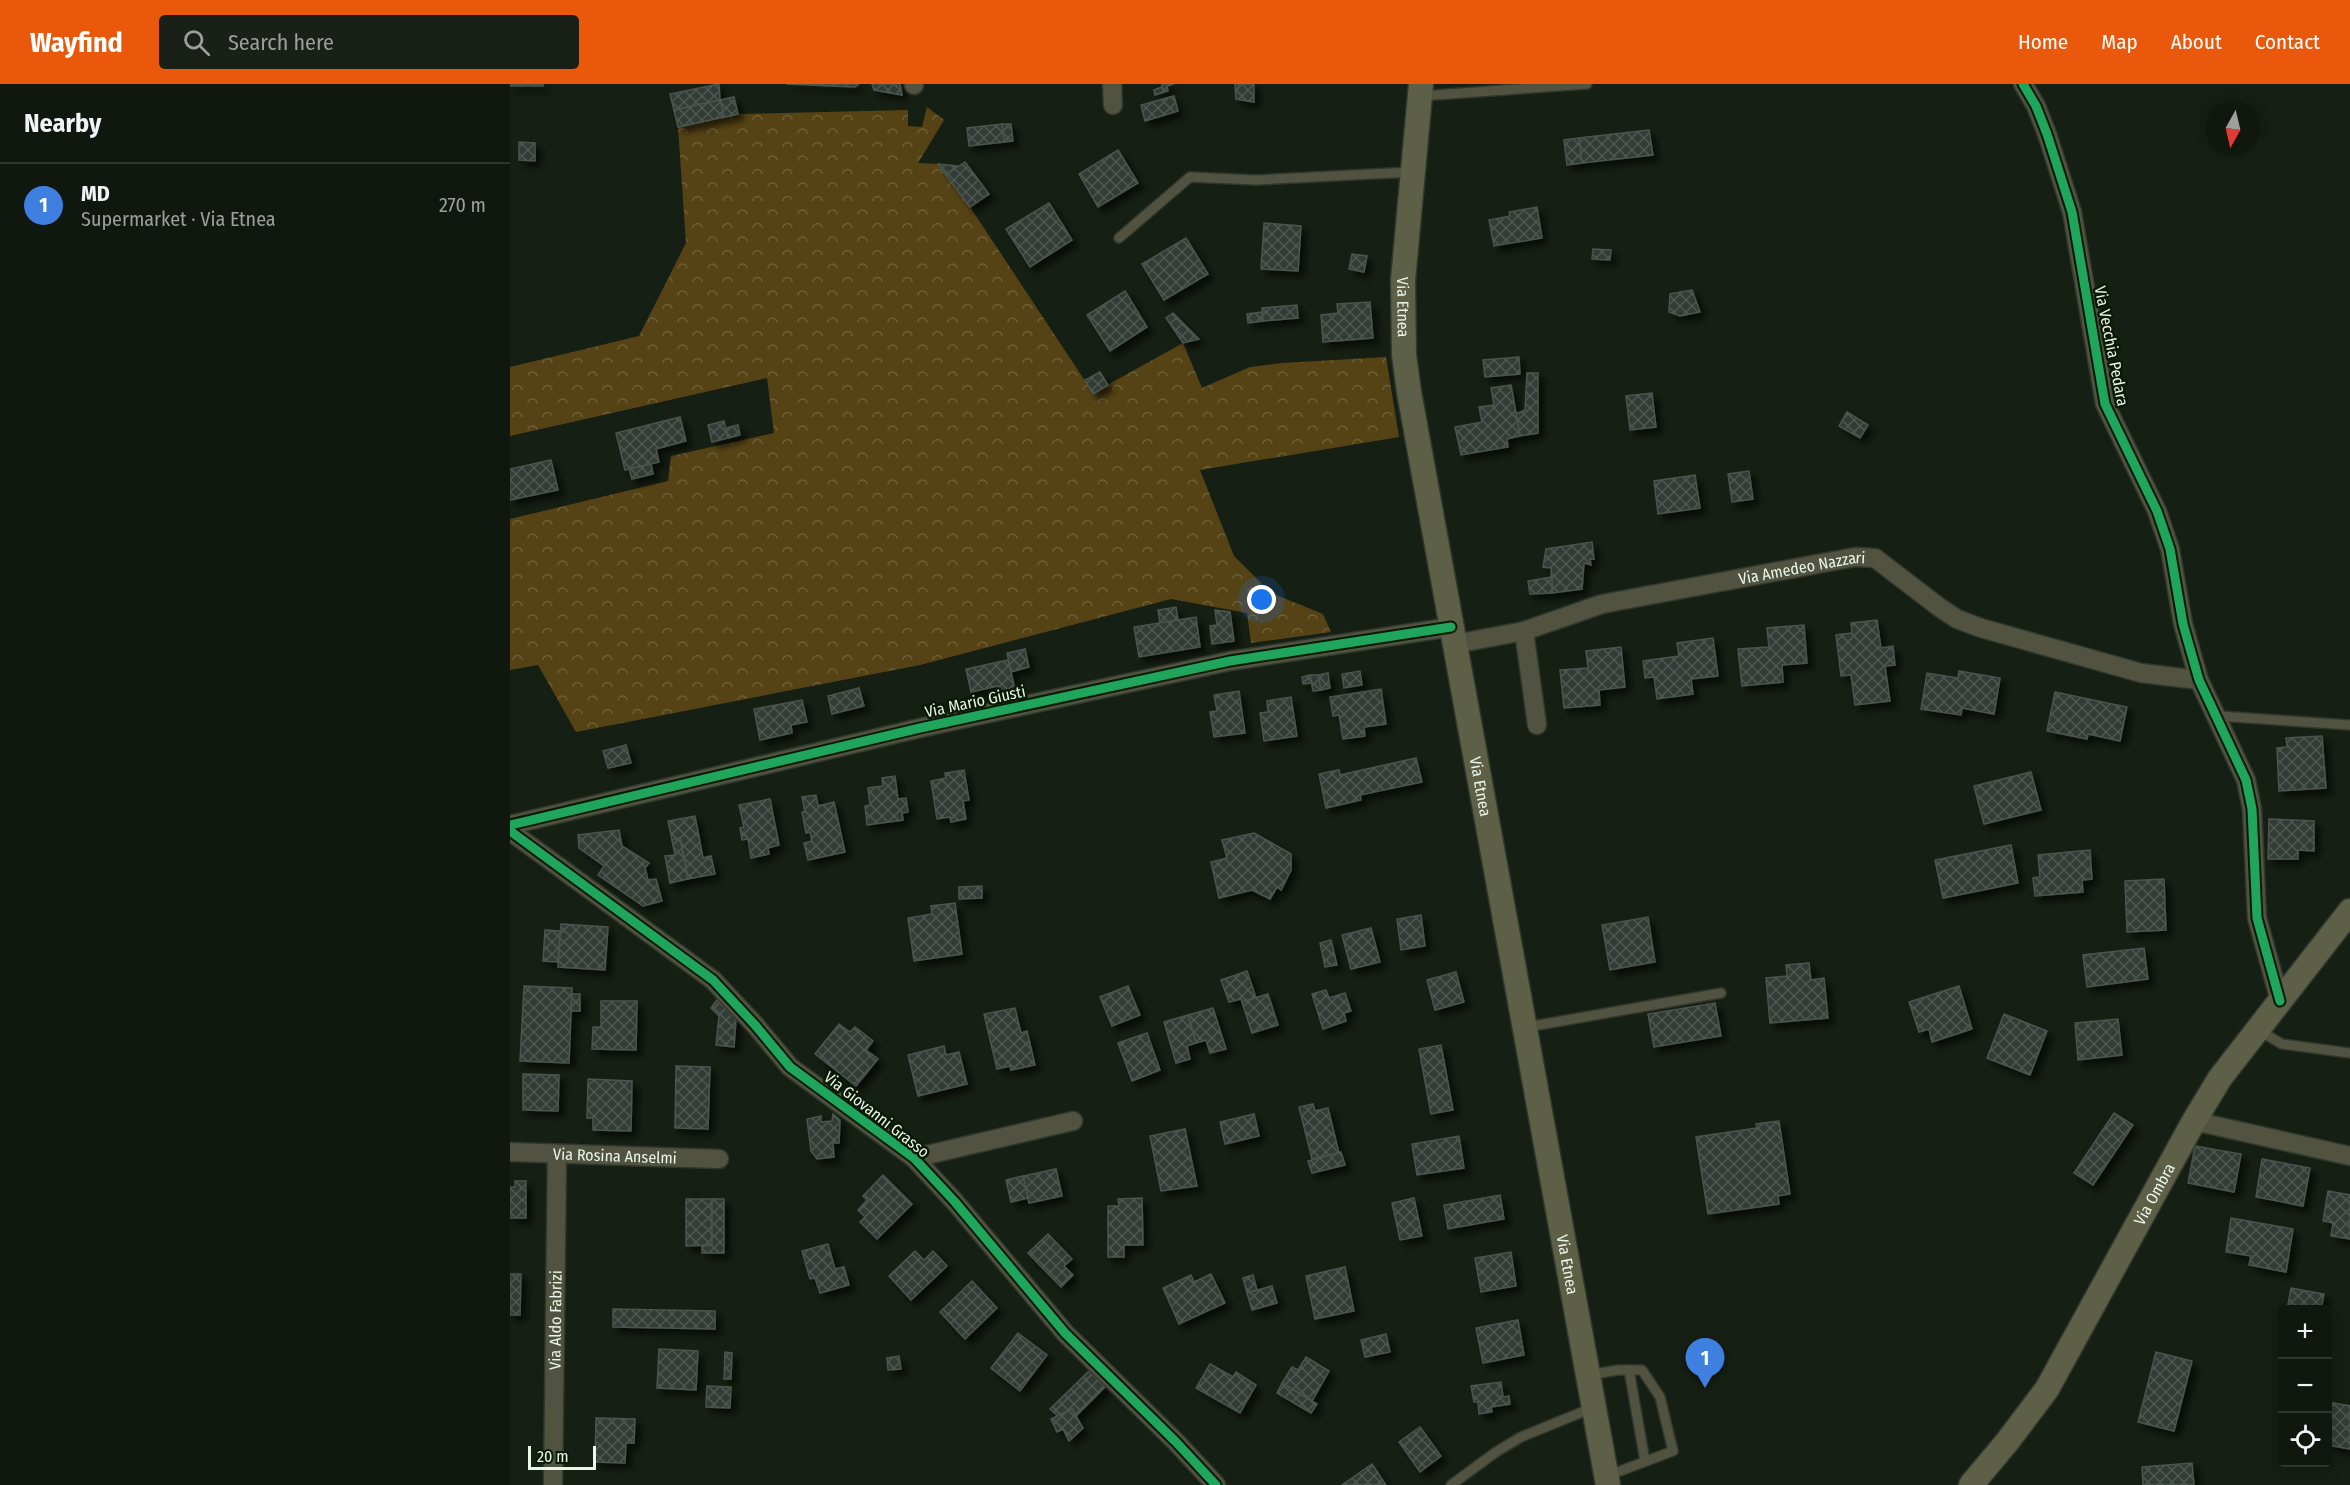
<!DOCTYPE html>
<meta charset="utf-8">
<style>
:root{--surface:#10170e;--page:#192017;--text:#f1f3f6;--muted:#9c9f9e;--line:#30362e;--accent:#ea580c}
body{margin:0;font-family:"Fira Sans Condensed",sans-serif;background:var(--page);color:var(--text)}
.controls{position:absolute;right:18px;bottom:18px;display:grid;overflow:hidden;border-radius:6px;box-shadow:0 3px 15px #0003}
.controls button{width:54px;height:54px;display:grid;place-items:center;padding:0;border:0;border-bottom:2px solid var(--line);background:var(--surface);color:var(--text);font:30px sans-serif}
.compass{position:absolute;left:1696px;top:18px;width:54px;height:54px;border-radius:50%;background:var(--surface);box-shadow:0 3px 15px #0003;rotate:188deg}
.scale{position:absolute;left:18px;bottom:15px;width:68px;box-sizing:border-box;padding-left:6px;border:3px solid #eaf6e8;border-top:0;font-size:16px;line-height:21px;white-space:nowrap;color:#eaf6e8;-webkit-text-stroke:4px #091a06;paint-order:stroke}
.you{position:absolute;left:752px;top:516px;width:21px;height:21px;margin:-15px;border:4px solid #fff;border-radius:50%;background:#1a73e8;box-shadow:0 0 0 9px #1a73e833}
.badge{display:grid;place-items:center;width:39px;height:39px;border-radius:50%;background:var(--accent);color:#fff;font-size:20px;font-weight:700}
.pin{position:absolute;translate:-50% -50px;filter:drop-shadow(0 2px 3px #0008)}
.pin::after{content:'';position:absolute;top:32px;width:21px;height:18px;background:inherit;clip-path:polygon(0 0,100% 0,50% 100%)}
.list{margin:0;padding:0;list-style:none}
h2{display:flex;justify-content:space-between;align-items:center;height:78px;margin:0;padding:0 24px;font-size:26px}
h2 small{font-size:20px;font-weight:400;color:var(--muted)}
.list li{display:grid;grid-template-columns:39px 1fr auto;gap:18px;align-items:center;box-sizing:border-box;height:84px;padding:0 24px;border-top:2px solid var(--line)}
.list b{display:block;font-size:22px;white-space:nowrap}
.list p{margin:0;font-size:20px;white-space:nowrap;color:var(--muted)}
.list em{font-size:20px;font-style:normal;color:var(--muted)}
.icon{flex:none;width:33px;height:33px;fill:none;stroke:currentColor;stroke-width:2;stroke-linecap:round;stroke-linejoin:round}
.map{position:relative;flex:none;width:1840px;height:1401px;overflow:hidden}
header{display:flex;align-items:center;gap:36px;box-sizing:border-box;height:84px;padding:0 30px;background:var(--accent);color:#fff}
header strong{font-size:28px}
nav{display:flex;gap:33px;margin-inline-start:auto;font-size:21px}
.search{width:420px;height:54px;background:var(--page);display:flex;align-items:center;gap:15px;box-sizing:border-box;padding:0 21px;border-radius:6px;color:var(--muted);font-size:22px}
main{display:flex}
aside{flex:1;background:var(--surface)}
.map>svg:first-child{display:block}
.forest{fill:url(#forest-crowns)}
.building{fill:url(#building-cross-hatch);stroke:#4a554d;stroke-width:1.5;filter:url(#shadow)}
.lines{fill:none;stroke-linecap:round;stroke-linejoin:round}
.service-casing{stroke:#30382d;stroke-width:12}
.minor-casing{stroke:#30382d;stroke-width:21}
.secondary-casing{stroke:#30382d;stroke-width:27}
.service{stroke:#515340;stroke-width:9}
.minor{stroke:#515340;stroke-width:18}
.secondary{stroke:#5d5f46;stroke-width:24}
.cycleway-casing{stroke:#091a06;stroke-width:13}
.cycleway{stroke:#20a55d;stroke-width:9}
.labels{text-anchor:middle;stroke-width:5;stroke-linejoin:round;paint-order:stroke}
.street-label{font-size:16px;fill:#eaf6e8;stroke:#091a06}
</style>
<header>
<strong>Wayfind</strong>
<div class="search"><svg class="icon" aria-label="search" viewBox="0 0 24 24"><circle cx="10" cy="10" r="6"/><path d="M15 15l6 6"/></svg>Search here</div>
<nav><a>Home</a><a>Map</a><a>About</a><a>Contact</a></nav>
</header>
<main>
<aside>
<h2>Nearby<small></small></h2>
<ul class="list">
<li><span class="badge" style="background:#3f7fe0">1</span><div><b>MD</b><p>Supermarket · Via Etnea</p></div><em>270 m</em></li>
</ul>
</aside>
<div class="map">
<svg width="1840" height="1401" viewBox="0 0 1840 1401">
<defs>
<pattern id="forest-crowns" width="20" height="18" patternUnits="userSpaceOnUse" patternTransform="scale(1.5)"><rect width="20" height="18" fill="#564315"/><path d="M2 6a3 3 0 1 1 6 0M12 15a3 3 0 1 1 6 0" fill="none" stroke="#6e5f37"/></pattern>
<pattern id="building-cross-hatch" width="8" height="8" patternUnits="userSpaceOnUse" patternTransform="scale(1.5)"><rect width="8" height="8" fill="#313b34"/><path d="M0 0l8 8M0 8l8-8" fill="none" stroke="#4f5851"/></pattern>
<filter id="shadow"><feDropShadow dx="5.5" dy="5.5" stdDeviation="3" flood-color="#0009"/></filter>
</defs>
<rect width="100%" height="100%" fill="#161f13"/>
<!-- forest -->
<polygon class="forest" points="417,23 434,36 408,79 428,80 460,123 583,309 673,259 692,304 740,283 772,279 876,273 889,353 690,386 724,472 761,509 813,530 821,548 741,559 737,529 661,515 410,581 66,648 28,581 0,586 0,435 158,397 161,372 264,349 257,294 0,352 0,283 129,252 176,159 168,43 228,30 398,26 398,42 412,43"/>
<!-- building -->
<g class="building">
<rect x="0" y="0" width="33" height="2"/>
<polygon points="209,0 210,16 164,26 160,10"/>
<polygon points="276,0 349,0 345,3"/>
<polygon points="362,0 390,0 392,11 364,6"/>
<polygon points="652,0 664,0 657,2 658,7 645,11 644,6 652,3"/>
<polygon points="725,0 744,0 744,18 726,15"/>
<polygon points="664,12 668,27 635,37 631,21"/>
<polygon points="224,13 228,30 214,33 210,16"/>
<polygon points="210,16 214,33 168,43 164,26"/>
<polygon points="492,40 501,40 503,57 494,58"/>
<polygon points="492,40 494,58 459,62 457,44"/>
<polygon points="1139,46 1143,71 1072,79 1069,54"/>
<polygon points="1069,54 1072,79 1057,81 1054,56"/>
<polygon points="9,58 25,59 25,77 9,76"/>
<polygon points="608,66 628,99 588,123 569,90"/>
<polygon points="455,78 479,110 460,123 436,91"/>
<polygon points="428,80 448,82 436,91"/>
<polygon points="539,119 562,156 520,183 496,145"/>
<polygon points="1027,123 1032,154 984,162 979,136 1000,132 999,128"/>
<polygon points="754,139 791,142 788,187 751,185"/>
<polygon points="676,154 698,190 654,216 632,180"/>
<polygon points="1083,165 1101,166 1100,176 1082,175"/>
<polygon points="842,170 857,172 854,188 839,185"/>
<polygon points="1182,206 1190,228 1170,232 1159,228 1160,210"/>
<polygon points="615,207 637,243 600,267 577,231"/>
<polygon points="860,218 863,254 813,258 811,231 828,229 827,220"/>
<polygon points="787,221 788,234 753,237 752,224"/>
<polygon points="752,228 753,237 738,239 737,230"/>
<polygon points="663,229 689,255 673,259 656,234"/>
<polygon points="1009,273 1010,290 975,293 973,276"/>
<polygon points="590,288 598,301 583,310 575,296"/>
<polygon points="1017,289 1028,289 1028,349 1010,352 1006,330 1015,326"/>
<polygon points="1001,301 1010,352 997,355 998,363 951,371 945,343 972,338 969,323 984,321 981,304"/>
<polygon points="1142,309 1146,343 1120,346 1116,312"/>
<polygon points="1337,328 1358,341 1350,354 1329,342"/>
<polygon points="170,333 176,357 146,365 149,378 115,386 106,349"/>
<polygon points="214,337 218,354 202,358 198,341"/>
<polygon points="228,341 230,351 218,354 216,344"/>
<polygon points="41,376 48,406 0,416 0,385"/>
<polygon points="141,380 143,390 122,395 119,385"/>
<polygon points="1239,387 1243,415 1222,418 1218,390"/>
<polygon points="1185,391 1190,424 1148,430 1144,397"/>
<polygon points="1082,458 1084,475 1080,475 1081,481 1074,479 1072,505 1042,509 1041,484 1033,483 1036,465"/>
<polygon points="1042,493 1042,509 1020,510 1018,497"/>
<polygon points="666,523 668,536 650,539 648,526"/>
<polygon points="705,526 720,528 724,557 702,560 700,542 707,541"/>
<polygon points="686,533 690,563 629,573 624,543"/>
<polygon points="1367,536 1371,564 1383,562 1385,581 1375,582 1380,617 1345,621 1341,591 1331,592 1326,551 1342,549 1341,539"/>
<polygon points="1294,541 1297,579 1272,581 1273,598 1232,602 1228,565 1259,563 1257,544"/>
<polygon points="1203,554 1208,592 1181,595 1183,610 1147,615 1144,593 1135,594 1133,577 1169,572 1167,559"/>
<polygon points="1111,563 1115,603 1089,606 1090,621 1054,624 1050,586 1078,584 1076,567"/>
<polygon points="515,565 519,583 501,588 497,569"/>
<polygon points="498,576 505,605 489,609 488,602 461,608 456,585"/>
<polygon points="850,587 852,601 834,604 832,590"/>
<polygon points="1449,587 1490,594 1484,630 1452,624 1451,631 1411,625 1417,589 1448,594"/>
<polygon points="818,589 820,604 811,606 808,591"/>
<polygon points="800,591 802,599 793,600 792,593"/>
<polygon points="800,591 808,591 811,606 803,607"/>
<polygon points="349,604 354,622 322,630 318,612"/>
<polygon points="871,605 876,640 854,643 855,652 833,655 829,631 823,632 820,613"/>
<polygon points="729,607 735,649 704,653 700,628 707,627 704,611"/>
<polygon points="1545,608 1617,623 1610,657 1578,650 1577,655 1537,647"/>
<polygon points="781,613 787,652 754,657 750,629 758,628 757,617"/>
<polygon points="292,616 297,638 281,641 282,649 250,656 244,625"/>
<polygon points="1812,652 1816,704 1769,707 1767,664 1777,663 1776,654"/>
<polygon points="116,661 121,679 98,684 93,667"/>
<polygon points="906,674 912,698 850,711 851,716 816,724 809,690 829,686 830,691"/>
<polygon points="454,686 459,716 453,717 456,735 441,738 440,733 427,735 421,697 436,694 435,689"/>
<polygon points="1521,688 1531,726 1474,740 1464,702"/>
<polygon points="385,692 388,715 396,714 398,728 392,729 393,736 357,741 355,722 360,721 358,704 373,702 372,694"/>
<polygon points="306,711 308,722 324,718 335,768 298,776 294,759 302,757 300,748 296,749 292,728 295,728 292,713"/>
<polygon points="260,715 269,761 258,764 259,770 241,774 238,755 232,756 230,744 234,743 229,721"/>
<polygon points="185,732 193,774 201,772 205,790 178,795 170,754 162,756 158,737"/>
<polygon points="1759,735 1804,737 1804,767 1788,766 1788,775 1758,775"/>
<polygon points="109,746 112,762 139,779 135,784 138,796 146,795 152,817 133,822 88,791 94,782 69,764 68,751"/>
<polygon points="744,749 781,770 781,786 771,806 767,803 760,815 742,806 709,814 701,778 717,774 712,756"/>
<polygon points="170,754 178,795 160,799 155,772 165,771 162,756"/>
<polygon points="1501,761 1508,799 1433,814 1425,776"/>
<polygon points="1580,766 1582,795 1572,796 1573,808 1525,812 1523,794 1530,793 1528,771"/>
<polygon points="1654,795 1656,846 1617,848 1615,797"/>
<polygon points="472,802 472,814 449,815 449,803"/>
<polygon points="445,819 452,870 404,877 398,834 422,830 421,822"/>
<polygon points="911,831 915,862 891,866 887,835"/>
<polygon points="1138,833 1145,878 1100,886 1092,841"/>
<polygon points="51,840 98,843 95,886 48,883"/>
<polygon points="861,844 870,878 841,885 832,851"/>
<polygon points="35,846 50,847 48,878 33,877"/>
<polygon points="821,856 827,881 815,883 810,859"/>
<polygon points="1634,864 1638,895 1577,903 1573,871"/>
<polygon points="1299,879 1301,896 1314,894 1318,934 1260,939 1256,894 1277,892 1276,881"/>
<polygon points="737,887 746,914 732,918 731,915 719,918 711,896"/>
<polygon points="946,888 954,918 925,926 917,896"/>
<polygon points="14,902 62,904 59,979 10,977"/>
<polygon points="618,902 630,931 602,942 590,913"/>
<polygon points="1449,902 1462,945 1422,958 1419,945 1409,948 1399,918"/>
<polygon points="816,906 819,914 835,909 841,927 834,929 836,937 813,945 802,910"/>
<polygon points="62,910 70,910 70,927 61,927"/>
<polygon points="758,910 768,941 742,949 732,918"/>
<polygon points="207,916 226,935 224,963 206,961 209,932 201,924"/>
<polygon points="91,917 127,917 126,966 82,965 83,943 91,943"/>
<polygon points="1205,919 1211,952 1144,963 1138,930"/>
<polygon points="505,924 511,949 517,947 525,981 501,986 500,982 487,985 474,930"/>
<polygon points="703,924 716,965 700,969 696,956 686,959 678,931"/>
<polygon points="1494,930 1537,947 1520,991 1477,974"/>
<polygon points="678,931 686,959 677,962 680,975 666,979 654,938"/>
<polygon points="1608,935 1612,971 1568,976 1565,939"/>
<polygon points="329,940 340,948 345,943 363,957 356,966 368,975 346,1002 305,970"/>
<polygon points="637,949 650,986 622,997 608,959"/>
<polygon points="931,961 943,1026 921,1030 909,965"/>
<polygon points="434,962 436,971 449,968 457,1000 408,1012 398,971"/>
<polygon points="166,982 200,983 198,1045 165,1044"/>
<polygon points="13,990 49,991 48,1027 13,1026"/>
<polygon points="78,995 122,997 121,1047 83,1046 83,1034 77,1034"/>
<polygon points="803,1020 805,1027 818,1024 829,1069 802,1075 789,1023"/>
<polygon points="1604,1029 1623,1041 1583,1101 1564,1089"/>
<polygon points="323,1030 330,1036 329,1059 323,1059 324,1073 307,1075 301,1067 297,1035 311,1032 311,1038 322,1037"/>
<polygon points="744,1030 749,1052 715,1060 710,1038"/>
<polygon points="1269,1037 1280,1110 1268,1112 1269,1120 1198,1130 1186,1053 1247,1044 1246,1040"/>
<polygon points="675,1045 687,1102 651,1107 640,1052"/>
<polygon points="949,1052 954,1084 907,1091 902,1060"/>
<polygon points="1685,1062 1731,1070 1724,1108 1678,1099"/>
<polygon points="831,1068 835,1081 802,1089 798,1077"/>
<polygon points="1752,1075 1800,1084 1793,1122 1746,1113"/>
<polygon points="546,1085 552,1112 519,1119 513,1092"/>
<polygon points="373,1091 402,1120 367,1155 350,1138 355,1133 348,1126 357,1116 353,1112"/>
<polygon points="513,1092 518,1114 501,1118 496,1096"/>
<polygon points="5,1097 16,1097 16,1134 0,1134 0,1103 5,1103"/>
<polygon points="1818,1107 1840,1111 1840,1155 1821,1152 1823,1139 1813,1137"/>
<polygon points="990,1111 994,1135 938,1145 934,1121"/>
<polygon points="632,1114 633,1161 614,1161 614,1173 598,1173 598,1122 609,1122 608,1115"/>
<polygon points="904,1114 912,1152 890,1156 882,1119"/>
<polygon points="176,1115 202,1115 202,1161 176,1162"/>
<polygon points="202,1115 214,1115 214,1169 192,1169 192,1162 202,1161"/>
<polygon points="1721,1134 1783,1145 1776,1188 1739,1181 1741,1172 1716,1168"/>
<polygon points="538,1150 562,1175 554,1182 563,1191 551,1203 518,1169"/>
<polygon points="318,1160 325,1185 334,1183 339,1201 310,1209 305,1194 300,1195 292,1167"/>
<polygon points="405,1167 414,1176 423,1167 437,1182 401,1216 379,1192"/>
<polygon points="1001,1168 1006,1202 971,1208 965,1174"/>
<polygon points="835,1183 844,1227 805,1235 796,1192"/>
<polygon points="0,1190 11,1190 10,1231 0,1231"/>
<polygon points="701,1190 715,1219 669,1240 653,1204 681,1191 684,1198"/>
<polygon points="743,1191 747,1206 737,1209 733,1194"/>
<polygon points="462,1197 487,1224 455,1255 430,1228"/>
<polygon points="762,1202 767,1219 742,1226 737,1209"/>
<polygon points="1781,1204 1814,1210 1811,1226 1777,1226"/>
<polygon points="103,1225 205,1227 205,1245 103,1243"/>
<polygon points="1008,1236 1014,1271 973,1279 966,1244"/>
<polygon points="508,1249 537,1271 510,1307 481,1284"/>
<polygon points="876,1250 880,1268 855,1273 851,1256"/>
<polygon points="149,1265 188,1267 186,1306 147,1304"/>
<polygon points="215,1268 222,1269 221,1295 214,1295"/>
<polygon points="1646,1268 1682,1277 1664,1347 1628,1338"/>
<polygon points="389,1272 391,1285 378,1286 377,1274"/>
<polygon points="796,1273 819,1287 802,1317 772,1299 782,1283 788,1286"/>
<polygon points="700,1280 723,1293 726,1288 746,1301 730,1329 686,1304"/>
<polygon points="579,1287 596,1302 566,1332 562,1325 548,1332 540,1325"/>
<polygon points="991,1298 993,1313 999,1312 1000,1320 981,1323 982,1328 969,1330 968,1318 964,1318 961,1302"/>
<polygon points="772,1299 807,1320 801,1329 767,1309"/>
<polygon points="197,1302 221,1303 220,1324 196,1323"/>
<polygon points="1818,1318 1840,1322 1840,1365 1818,1361"/>
<polygon points="562,1325 573,1344 559,1357 553,1345 547,1348 541,1335"/>
<polygon points="86,1334 125,1335 124,1359 116,1359 115,1379 85,1378"/>
<polygon points="910,1343 931,1372 910,1388 889,1358"/>
<polygon points="1682,1379 1684,1401 1633,1401 1632,1383"/>
<polygon points="862,1380 876,1401 832,1401"/>
</g>
<g class="lines">
<defs>
<g id="service">
<polyline points="911,12 1077,0"/>
<polyline points="609,154 680,93 746,96 902,88"/>
<polyline points="1708,632 1840,641"/>
<polyline points="1017,943 1211,909"/>
<polyline points="1748,946 1772,960 1840,969"/>
<polyline points="1119,1286 1135,1377"/>
<polyline points="1078,1291 1108,1286 1132,1286 1150,1313 1163,1367 1097,1392"/>
<polyline points="941,1401 986,1368 1011,1353 1082,1324"/>
</g>
<g id="minor">
<polyline points="404,0 404,1"/>
<polyline points="602,0 603,21"/>
<polyline points="1513,0 1526,22 1537,50 1562,128 1595,320 1647,427 1660,465 1673,540 1689,596 1736,696 1742,725 1747,834 1770,917"/>
<polyline points="1014,547 1027,641"/>
<path id="s1" d="M 945,560 L 1014,547 L 1092,520 L 1345,473 L 1365,474 L 1429,523 L 1447,535 L 1471,544 L 1631,589 L 1689,596"/>
<polyline points="0,741 410,644 720,577 941,543"/>
<polyline points="0,747 203,896 245,941 280,983 404,1074 445,1118 555,1249 666,1358 706,1401"/>
<polyline points="1684,1037 1840,1072"/>
<path id="s2" d="M 0,1068 L 209,1075"/>
<polyline points="404,1074 563,1037"/>
<path id="s3" d="M 43,1401 L 47,1071"/>
</g>
<g id="secondary">
<path id="s4" d="M 911,0 L 893,196 L 894,271 L 899,308 L 1098,1401"/>
<path id="s5" d="M 1461,1401 L 1497,1358 L 1537,1305 L 1684,1037 L 1710,994 L 1840,827"/>
</g>
</defs>
<!-- service casing -->
<use href="#service" class="service-casing"/>
<!-- minor casing -->
<use href="#minor" class="minor-casing"/>
<!-- secondary casing -->
<use href="#secondary" class="secondary-casing"/>
<!-- service -->
<use href="#service" class="service"/>
<!-- minor -->
<use href="#minor" class="minor"/>
<!-- secondary -->
<use href="#secondary" class="secondary"/>
<defs>
<g id="cycleway">
<polyline points="1513,0 1526,22 1537,50 1562,128 1595,320 1647,427 1660,465 1673,540 1689,596 1736,696 1742,725 1747,834 1770,917"/>
<polyline points="0,741 410,644 720,577 941,543"/>
<polyline points="0,747 203,896 245,941 280,983 404,1074 445,1118 555,1249 666,1358 706,1401"/>
</g>
</defs>
<!-- cycleway casing -->
<use href="#cycleway" class="cycleway-casing"/>
<!-- cycleway -->
<use href="#cycleway" class="cycleway"/>
</g>
<g class="labels">
<!-- street labels -->
<g class="street-label">
<text dy="6" stroke="none"><textPath href="#s4" startOffset="224">Via Etnea</textPath></text>
<text transform="translate(1602 262) rotate(79)" y="6">Via Vecchia Pedara</text>
<text dy="6" stroke="none"><textPath href="#s1" startOffset="356">Via Amedeo Nazzari</textPath></text>
<text transform="translate(465 617) rotate(-12)" y="6">Via Mario Giusti</text>
<text dy="6" stroke="none"><textPath href="#s4" startOffset="710">Via Etnea</textPath></text>
<text transform="translate(367 1030) rotate(38)" y="6">Via Giovanni Grasso</text>
<text dy="6" stroke="none"><textPath href="#s2" startOffset="105">Via Rosina Anselmi</textPath></text>
<text dy="6" stroke="none"><textPath href="#s5" startOffset="345">Via Ombra</textPath></text>
<text dy="6" stroke="none"><textPath href="#s4" startOffset="1196">Via Etnea</textPath></text>
<text dy="6" stroke="none"><textPath href="#s3" startOffset="165">Via Aldo Fabrizi</textPath></text>
</g>
</g>
</svg>
<div class="controls">
<button>+</button>
<button>−</button>
<button><svg class="icon" aria-label="locate" viewBox="0 0 24 24"><circle cx="12" cy="12" r="6"/><path d="M12 2v4M12 18v4M2 12h4M18 12h4"/></svg></button>
</div>
<svg class="compass" viewBox="-18 -18 36 36"><path d="M0-13l5 13h-10z" fill="#e53935"/><path d="M0 13l5-13h-10z" fill="#9c9f9e"/></svg>
<div class="scale">20 m</div>
<div class="you"></div>
<div class="pin badge" style="left:1195px;top:1304px;background:#3f7fe0">1</div>
</div>
</main>
